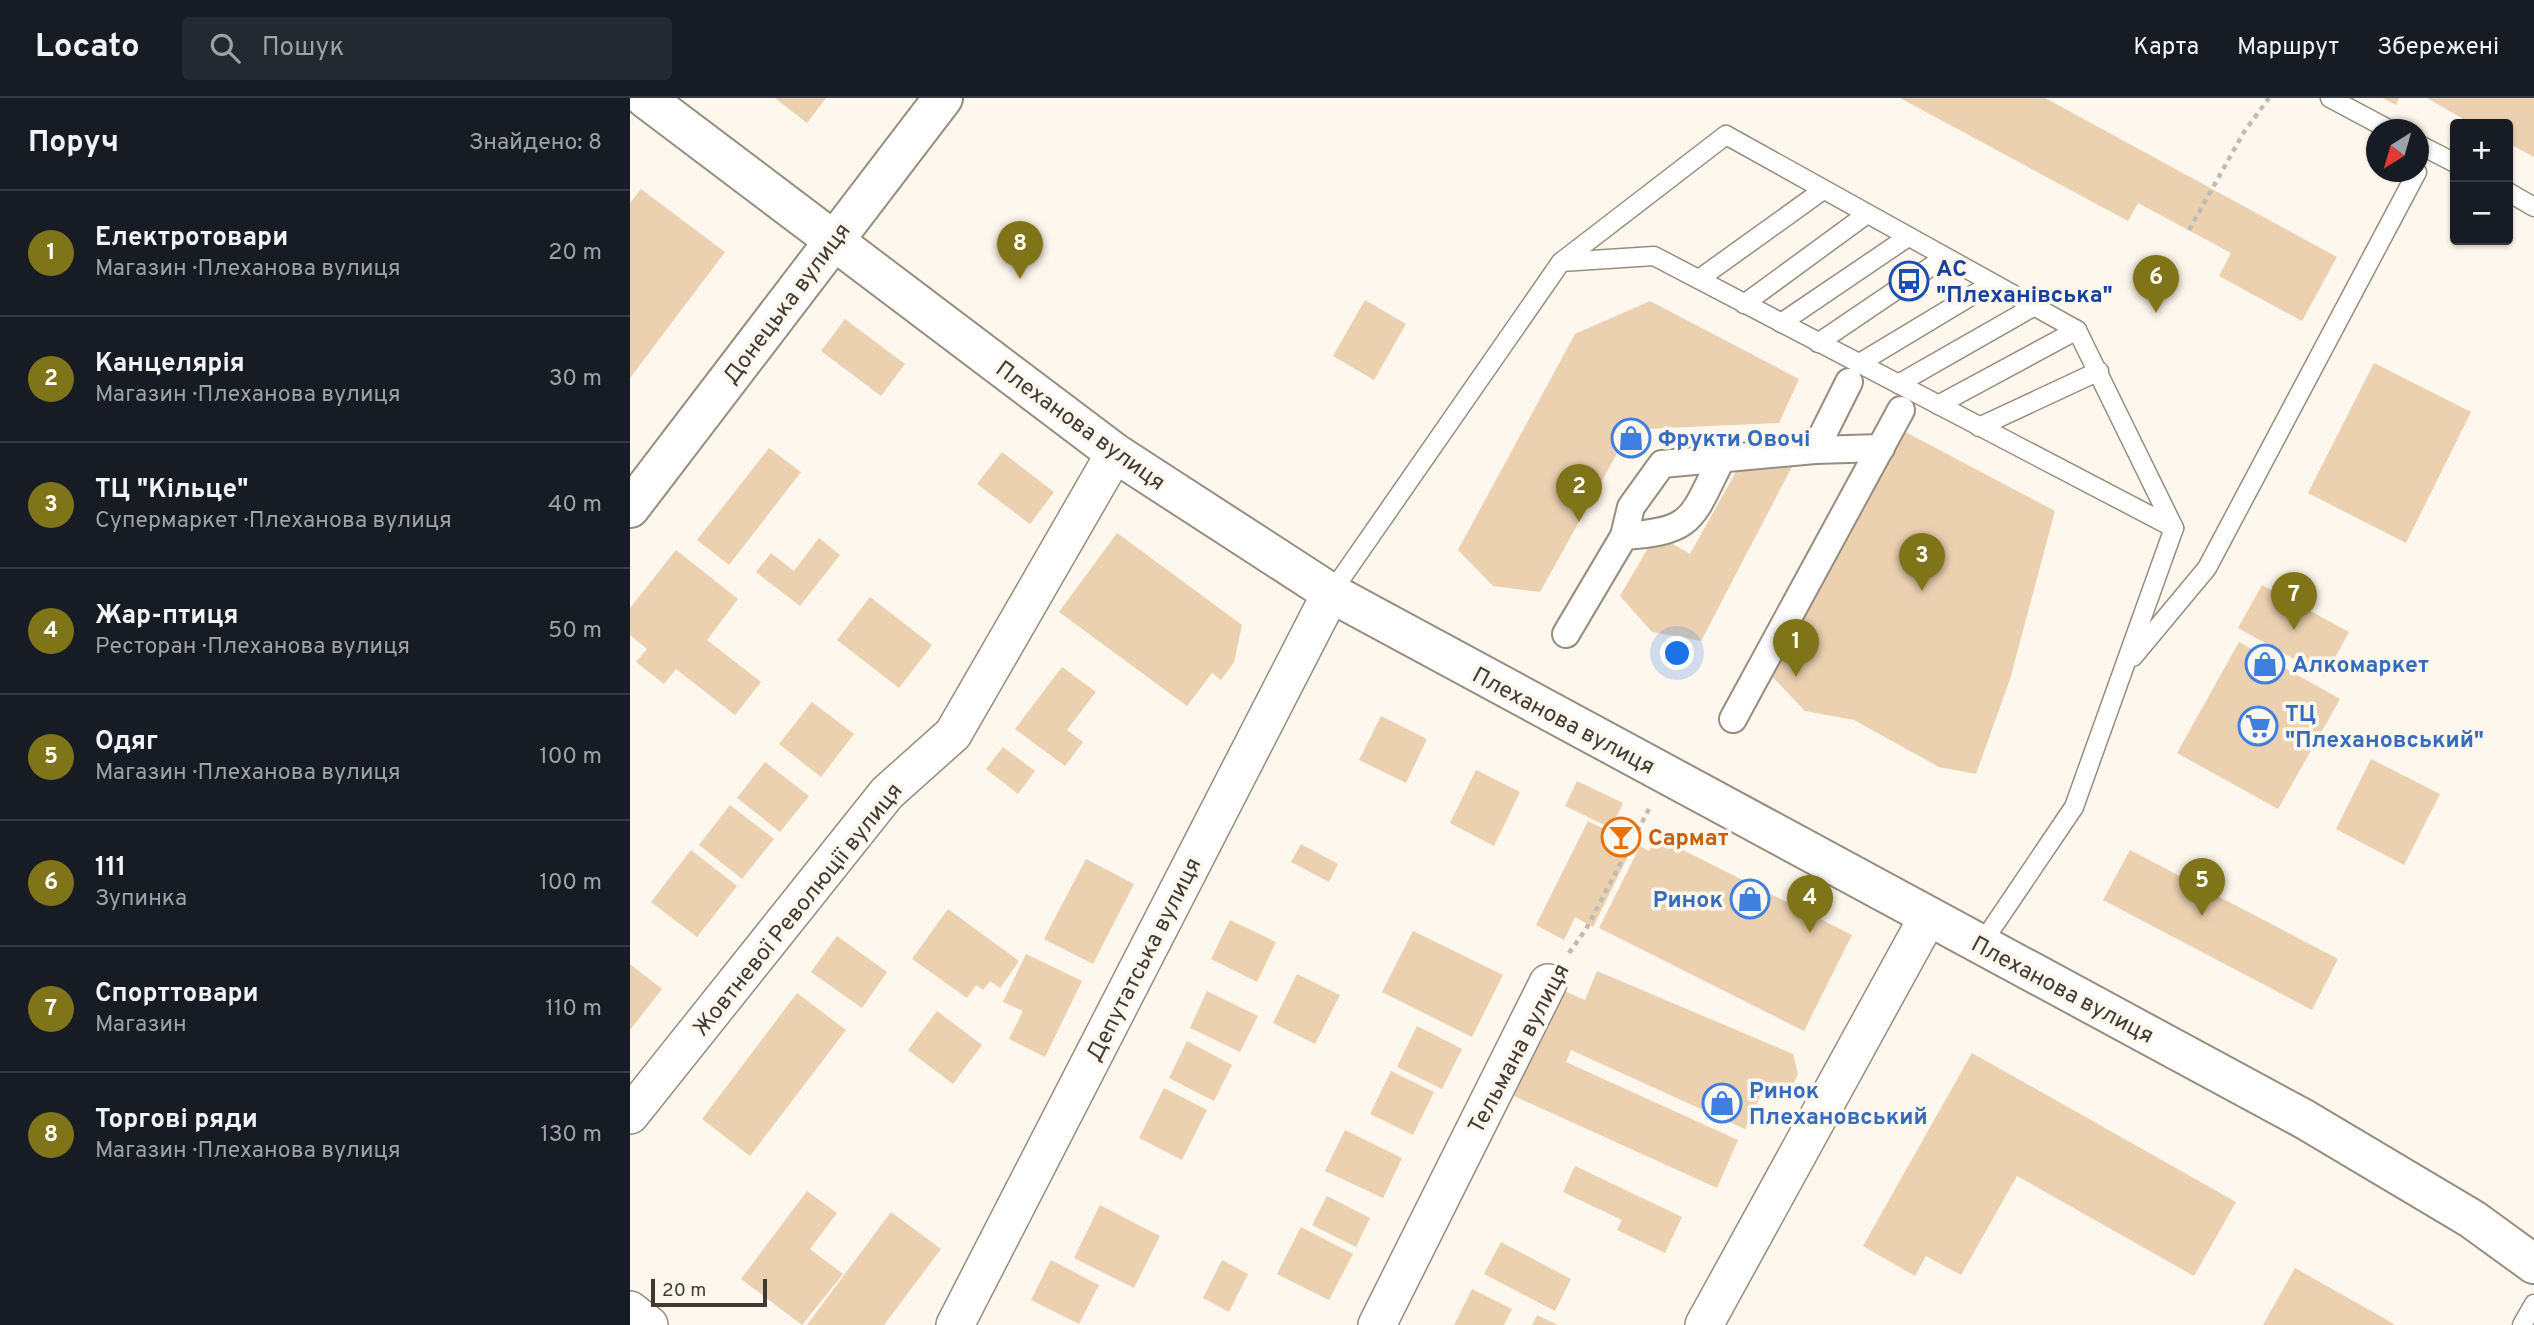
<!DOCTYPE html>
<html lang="uk">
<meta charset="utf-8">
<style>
:root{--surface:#171b24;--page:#242831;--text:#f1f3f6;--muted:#9ea1a6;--line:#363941;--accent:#7f7518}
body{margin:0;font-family:Overpass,sans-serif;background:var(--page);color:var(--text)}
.controls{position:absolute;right:21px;top:21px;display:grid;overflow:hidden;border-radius:7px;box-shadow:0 2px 5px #0004}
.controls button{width:63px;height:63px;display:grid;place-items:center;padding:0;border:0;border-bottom:2px solid var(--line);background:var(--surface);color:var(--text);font:35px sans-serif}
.compass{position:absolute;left:1736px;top:21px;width:63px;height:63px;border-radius:50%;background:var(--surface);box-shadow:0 2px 5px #0004;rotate:217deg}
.scale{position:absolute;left:21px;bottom:18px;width:116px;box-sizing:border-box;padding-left:7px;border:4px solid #3f3b34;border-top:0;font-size:19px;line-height:24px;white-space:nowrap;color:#3f3b34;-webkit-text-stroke:5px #fef7ed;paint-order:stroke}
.you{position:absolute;left:1048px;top:556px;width:24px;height:24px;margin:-18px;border:5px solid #fff;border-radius:50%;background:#1a73e8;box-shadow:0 0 0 10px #1a73e833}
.badge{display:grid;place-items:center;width:46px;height:46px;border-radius:50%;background:var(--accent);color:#fff;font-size:23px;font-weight:700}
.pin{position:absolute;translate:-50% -58px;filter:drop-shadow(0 2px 4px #0008)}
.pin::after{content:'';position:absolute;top:37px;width:24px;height:21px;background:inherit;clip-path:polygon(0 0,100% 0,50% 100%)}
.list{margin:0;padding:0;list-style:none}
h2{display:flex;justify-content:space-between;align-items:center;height:91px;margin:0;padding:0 28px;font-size:30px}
h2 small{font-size:23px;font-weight:400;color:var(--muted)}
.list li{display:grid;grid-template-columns:46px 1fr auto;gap:21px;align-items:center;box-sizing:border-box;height:126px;padding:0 28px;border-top:2px solid var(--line)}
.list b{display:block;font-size:26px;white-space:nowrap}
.list p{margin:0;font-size:23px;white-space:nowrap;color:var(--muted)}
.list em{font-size:23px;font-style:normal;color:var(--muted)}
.icon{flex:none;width:38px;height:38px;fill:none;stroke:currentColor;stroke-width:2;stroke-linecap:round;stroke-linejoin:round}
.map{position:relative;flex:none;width:1904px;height:1227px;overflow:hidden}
header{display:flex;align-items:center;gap:42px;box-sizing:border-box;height:98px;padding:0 35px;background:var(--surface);border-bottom:2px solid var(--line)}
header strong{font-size:33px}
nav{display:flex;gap:38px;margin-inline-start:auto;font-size:24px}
.search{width:490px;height:63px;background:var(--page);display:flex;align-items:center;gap:18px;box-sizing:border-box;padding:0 24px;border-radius:7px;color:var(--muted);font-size:26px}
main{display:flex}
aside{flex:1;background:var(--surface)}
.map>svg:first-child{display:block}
.building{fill:#ecd1b1}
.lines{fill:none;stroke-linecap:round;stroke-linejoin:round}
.service-casing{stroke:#978d7e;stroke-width:21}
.pedestrian-casing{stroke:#978d7e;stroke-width:30}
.minor-casing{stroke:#978d7e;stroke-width:40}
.tertiary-casing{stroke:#978d7e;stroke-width:42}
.path{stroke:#c1bbb2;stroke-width:4.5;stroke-dasharray:5 5;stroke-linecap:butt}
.service{stroke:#fff;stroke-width:18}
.pedestrian{stroke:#fff;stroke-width:26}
.minor{stroke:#fff;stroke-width:37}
.tertiary{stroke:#fff;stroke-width:38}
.labels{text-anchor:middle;stroke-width:7;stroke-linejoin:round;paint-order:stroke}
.transit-label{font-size:23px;font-weight:bold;fill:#164399;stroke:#fef7ed;text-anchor:start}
.street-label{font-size:23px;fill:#3f3b34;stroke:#fef7ed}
.shop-label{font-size:23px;font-weight:bold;fill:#366cbe;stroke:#fef7ed;text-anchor:start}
.food-label{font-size:23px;font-weight:bold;fill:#c56008;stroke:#fef7ed;text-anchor:start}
</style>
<header>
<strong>Locato</strong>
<div class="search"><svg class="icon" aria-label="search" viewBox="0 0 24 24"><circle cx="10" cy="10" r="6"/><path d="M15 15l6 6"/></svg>Пошук</div>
<nav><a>Карта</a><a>Маршрут</a><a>Збережені</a></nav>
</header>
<main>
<aside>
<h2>Поруч<small>Знайдено: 8</small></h2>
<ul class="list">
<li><span class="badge">1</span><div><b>Електротовари</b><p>Магазин · Плеханова вулиця</p></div><em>20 m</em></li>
<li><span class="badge">2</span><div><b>Канцелярія</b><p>Магазин · Плеханова вулиця</p></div><em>30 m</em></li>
<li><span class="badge">3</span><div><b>ТЦ &quot;Кільце&quot;</b><p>Супермаркет · Плеханова вулиця</p></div><em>40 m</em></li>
<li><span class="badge">4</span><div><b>Жар-птиця</b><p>Ресторан · Плеханова вулиця</p></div><em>50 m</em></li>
<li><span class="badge">5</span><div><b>Одяг</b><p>Магазин · Плеханова вулиця</p></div><em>100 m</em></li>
<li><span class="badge">6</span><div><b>111</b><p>Зупинка</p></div><em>100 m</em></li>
<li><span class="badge">7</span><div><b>Спорттовари</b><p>Магазин</p></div><em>110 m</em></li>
<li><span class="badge">8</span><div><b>Торгові ряди</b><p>Магазин · Плеханова вулиця</p></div><em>130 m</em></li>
</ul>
</aside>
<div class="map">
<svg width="1904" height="1227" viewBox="0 0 1904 1227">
<rect width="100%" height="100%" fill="#fef7ed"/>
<!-- building -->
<g class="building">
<polygon points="145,0 196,0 177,25"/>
<polygon points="1270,0 1415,0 1707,159 1672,223 1589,178 1601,155 1508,105 1498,123"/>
<polygon points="1753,0 1769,0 1766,7"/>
<polygon points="1797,0 1904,0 1904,59 1878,45 1878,26 1842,26"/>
<polygon points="11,91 95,154 0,280 0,105"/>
<polygon points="735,202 776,226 744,282 703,258"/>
<polygon points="1020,203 1169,281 1149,325 1014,331 990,350 910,494 863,488 828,452 945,236"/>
<polygon points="215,221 275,266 251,298 191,253"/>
<polygon points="1744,265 1841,314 1776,445 1678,395"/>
<polygon points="1268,330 1425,413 1380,581 1346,676 1309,669 1224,622 1175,613 1138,574"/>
<polygon points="139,350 171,374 99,467 67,442"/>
<polygon points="372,354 424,394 400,426 347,386"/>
<polygon points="1112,363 1164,365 1071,543 1022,534 990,498 1026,436 1060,456"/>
<polygon points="487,435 612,527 604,564 591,582 582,575 557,608 429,514"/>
<polygon points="189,440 210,457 170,508 126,474 141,455 164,473"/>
<polygon points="46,452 108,501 77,542 131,584 105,617 46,571 34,586 6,564 17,551 0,537 0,510"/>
<polygon points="1632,487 1719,534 1695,578 1608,530"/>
<polygon points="240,499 302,547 269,590 207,542"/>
<polygon points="1609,544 1710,601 1648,711 1547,655"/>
<polygon points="432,569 466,594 437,632 453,644 435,668 385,631"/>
<polygon points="182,604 224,636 191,679 149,646"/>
<polygon points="751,618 797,641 776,685 729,662"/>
<polygon points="373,649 405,673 388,696 356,671"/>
<polygon points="1741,661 1810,696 1774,767 1706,731"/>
<polygon points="135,664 179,698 150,734 107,700"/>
<polygon points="846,672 890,694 864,748 820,725"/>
<polygon points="947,683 993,705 981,730 935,708"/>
<polygon points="100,707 144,741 112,781 69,747"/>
<polygon points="958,723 1004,746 963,829 945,819 934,842 906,827"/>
<polygon points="1027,739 1222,837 1174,933 969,830 1010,748 1019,753"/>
<polygon points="671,746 708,766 699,784 661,764"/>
<polygon points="61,752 107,788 67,839 21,804"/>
<polygon points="1500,752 1708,861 1682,912 1473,802"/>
<polygon points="456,761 504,786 463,866 414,841"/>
<polygon points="318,811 389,863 370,890 360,883 353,892 346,887 337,900 282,861"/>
<polygon points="600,822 646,844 627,884 581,861"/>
<polygon points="783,833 873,877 842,939 752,894"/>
<polygon points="207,838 257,874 232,910 181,874"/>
<polygon points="396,856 452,883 415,959 379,941 393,913 373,904"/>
<polygon points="0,866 32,891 0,932"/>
<polygon points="967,873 1163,956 1168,976 1160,993 1137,984 1115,1031 941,952 936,964 1108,1042 1087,1090 884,998 932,892 955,902"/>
<polygon points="667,876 710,897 685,946 643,925"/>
<polygon points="577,893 628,918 610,954 560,930"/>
<polygon points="167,895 216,932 120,1058 72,1021"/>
<polygon points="307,913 352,947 323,986 278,952"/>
<polygon points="787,928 832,951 812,991 767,969"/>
<polygon points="557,943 602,967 584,1003 539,980"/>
<polygon points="1342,955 1606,1104 1564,1178 1387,1078 1331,1177 1296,1158 1285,1178 1233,1148"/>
<polygon points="761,973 804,994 783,1037 740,1016"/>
<polygon points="534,990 577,1012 552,1062 509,1040"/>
<polygon points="715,1032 772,1060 753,1100 695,1073"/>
<polygon points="945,1068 1052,1119 1035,1155 987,1132 992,1122 933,1094"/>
<polygon points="177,1093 207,1115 180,1151 213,1176 172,1227 111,1181"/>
<polygon points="697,1098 740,1120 726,1149 682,1127"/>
<polygon points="470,1107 530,1138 504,1190 444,1160"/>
<polygon points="261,1114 311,1151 254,1227 177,1227"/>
<polygon points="671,1129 723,1156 699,1202 647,1176"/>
<polygon points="871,1144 941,1181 925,1213 854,1176"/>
<polygon points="421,1162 469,1187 449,1226 401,1202"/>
<polygon points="592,1162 618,1176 599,1214 573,1200"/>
<polygon points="1665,1170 1750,1218 1765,1227 1633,1227"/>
<polygon points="842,1191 882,1211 874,1227 824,1227"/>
<polygon points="907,1217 928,1227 902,1227"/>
</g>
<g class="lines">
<defs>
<g id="service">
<polyline points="1700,0 1760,32"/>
<polyline points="1788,46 1825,65"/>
<polyline points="1878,94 1904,109"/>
<polyline points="931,164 1096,37 1447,232 1544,430"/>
<polyline points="1069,181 1193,92"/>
<polyline points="1114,206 1237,116"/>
<polyline points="1151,225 1278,139"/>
<polyline points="1188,245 1315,159"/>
<polyline points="1228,266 1361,186"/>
<polyline points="1268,286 1403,209"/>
<polyline points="1308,307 1447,232"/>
<polyline points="1349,329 1469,273"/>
<polyline points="701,495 931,164 1024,158 1544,430 1444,709 1350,848"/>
<polyline points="1503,559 1577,470 1787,74"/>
<polyline points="1892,1227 1904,1206"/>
</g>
<g id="pedestrian">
<polyline points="1185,352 1251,350"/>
<path d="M 994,438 C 1066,433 1061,420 1092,360"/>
<polyline points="936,536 994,438 1001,409 1032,366 1185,352 1219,284"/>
<polyline points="1103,621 1271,312"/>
</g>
<g id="minor">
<polyline points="0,1017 257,695 323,636 485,355"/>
<polyline points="0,1212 19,1227"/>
<polyline points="325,1227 701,495"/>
<polyline points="747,1227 918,885"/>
<polyline points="1074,1227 1298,819"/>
</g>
<g id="tertiary">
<polyline points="15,0 485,355 701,495 1674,1021 1842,1121 1904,1166"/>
<polyline points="0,410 313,0"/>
</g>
</defs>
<!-- service casing -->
<use href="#service" class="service-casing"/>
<!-- pedestrian casing -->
<use href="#pedestrian" class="pedestrian-casing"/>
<!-- minor casing -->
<use href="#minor" class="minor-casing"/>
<!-- tertiary casing -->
<use href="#tertiary" class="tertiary-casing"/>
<!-- path -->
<g class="path">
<polyline points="1559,132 1614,34 1639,0"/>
<polyline points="939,855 956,831 1020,709"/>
</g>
<!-- service -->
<use href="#service" class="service"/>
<!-- pedestrian -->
<use href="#pedestrian" class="pedestrian"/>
<!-- minor -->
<use href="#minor" class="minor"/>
<!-- tertiary -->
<use href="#tertiary" class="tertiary"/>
</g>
<!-- icons -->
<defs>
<symbol id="bus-ring" viewBox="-11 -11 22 22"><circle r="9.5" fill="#fef7ed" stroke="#1a4fb4" stroke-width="1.5"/><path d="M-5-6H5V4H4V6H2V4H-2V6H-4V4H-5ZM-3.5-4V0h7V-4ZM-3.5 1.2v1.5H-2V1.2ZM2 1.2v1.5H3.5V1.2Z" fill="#1a4fb4"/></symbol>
<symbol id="shop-ring" viewBox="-11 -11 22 22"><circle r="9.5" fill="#fef7ed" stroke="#3f7fe0" stroke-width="1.5"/><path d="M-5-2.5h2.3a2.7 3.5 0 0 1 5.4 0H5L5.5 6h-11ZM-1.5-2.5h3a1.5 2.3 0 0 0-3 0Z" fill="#3f7fe0"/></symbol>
<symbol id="supermarket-ring" viewBox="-11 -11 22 22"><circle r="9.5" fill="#fef7ed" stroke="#3f7fe0" stroke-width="1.5"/><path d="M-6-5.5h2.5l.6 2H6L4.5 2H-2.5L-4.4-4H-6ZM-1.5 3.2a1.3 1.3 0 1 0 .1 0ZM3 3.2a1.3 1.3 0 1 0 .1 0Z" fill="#3f7fe0"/></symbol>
<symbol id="bar-ring" viewBox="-11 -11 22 22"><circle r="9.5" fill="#fef7ed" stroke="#e8710a" stroke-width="1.5"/><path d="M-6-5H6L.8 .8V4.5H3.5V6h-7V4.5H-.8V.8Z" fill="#e8710a"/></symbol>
</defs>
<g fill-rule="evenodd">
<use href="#bus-ring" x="1257" y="161" width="44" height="44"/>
<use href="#shop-ring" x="979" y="318" width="44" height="44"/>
<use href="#shop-ring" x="1613" y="544" width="44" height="44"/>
<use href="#supermarket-ring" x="1606" y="606" width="44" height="44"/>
<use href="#bar-ring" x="969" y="717" width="44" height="44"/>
<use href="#shop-ring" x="1098" y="779" width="44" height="44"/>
<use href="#shop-ring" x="1070" y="983" width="44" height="44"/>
</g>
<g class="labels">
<!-- transit labels -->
<g class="transit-label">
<text x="1306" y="178">АС<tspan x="1306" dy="26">"Плеханівська"</tspan></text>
</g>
<!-- street labels -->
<g class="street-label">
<text transform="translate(156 205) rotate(-53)" y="8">Донецька вулиця</text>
<text transform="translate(451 327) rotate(36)" y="8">Плеханова вулиця</text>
<text transform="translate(934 622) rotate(28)" y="8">Плеханова вулиця</text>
<text transform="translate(167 811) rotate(-51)" y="8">Жовтневої Революції вулиця</text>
<text transform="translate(513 861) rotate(-63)" y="8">Депутатська вулиця</text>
<text transform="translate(1433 891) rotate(28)" y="8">Плеханова вулиця</text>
<text transform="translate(888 950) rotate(-62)" y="8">Тельмана вулиця</text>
</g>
<!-- shop labels -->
<g class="shop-label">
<text x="1028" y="348">Фрукти Овочі</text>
<text x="1662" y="574">Алкомаркет</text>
<text x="1655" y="623">ТЦ<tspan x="1655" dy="26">"Плехановський"</tspan></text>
<text x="1093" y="809" text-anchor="end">Ринок</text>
<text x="1119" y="1000">Ринок<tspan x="1119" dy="26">Плехановський</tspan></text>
</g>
<!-- food labels -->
<g class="food-label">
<text x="1018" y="747">Сармат</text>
</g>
</g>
</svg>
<div class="controls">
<button>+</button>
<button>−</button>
</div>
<svg class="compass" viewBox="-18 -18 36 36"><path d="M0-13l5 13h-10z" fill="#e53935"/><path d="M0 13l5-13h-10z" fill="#9ea1a6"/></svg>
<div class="scale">20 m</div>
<div class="you"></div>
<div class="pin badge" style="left:1166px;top:579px">1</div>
<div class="pin badge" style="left:949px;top:424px">2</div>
<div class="pin badge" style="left:1292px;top:493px">3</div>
<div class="pin badge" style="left:1180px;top:835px">4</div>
<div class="pin badge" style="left:1572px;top:818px">5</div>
<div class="pin badge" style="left:1526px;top:215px">6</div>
<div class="pin badge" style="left:1664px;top:532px">7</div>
<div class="pin badge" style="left:390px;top:181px">8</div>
</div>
</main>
